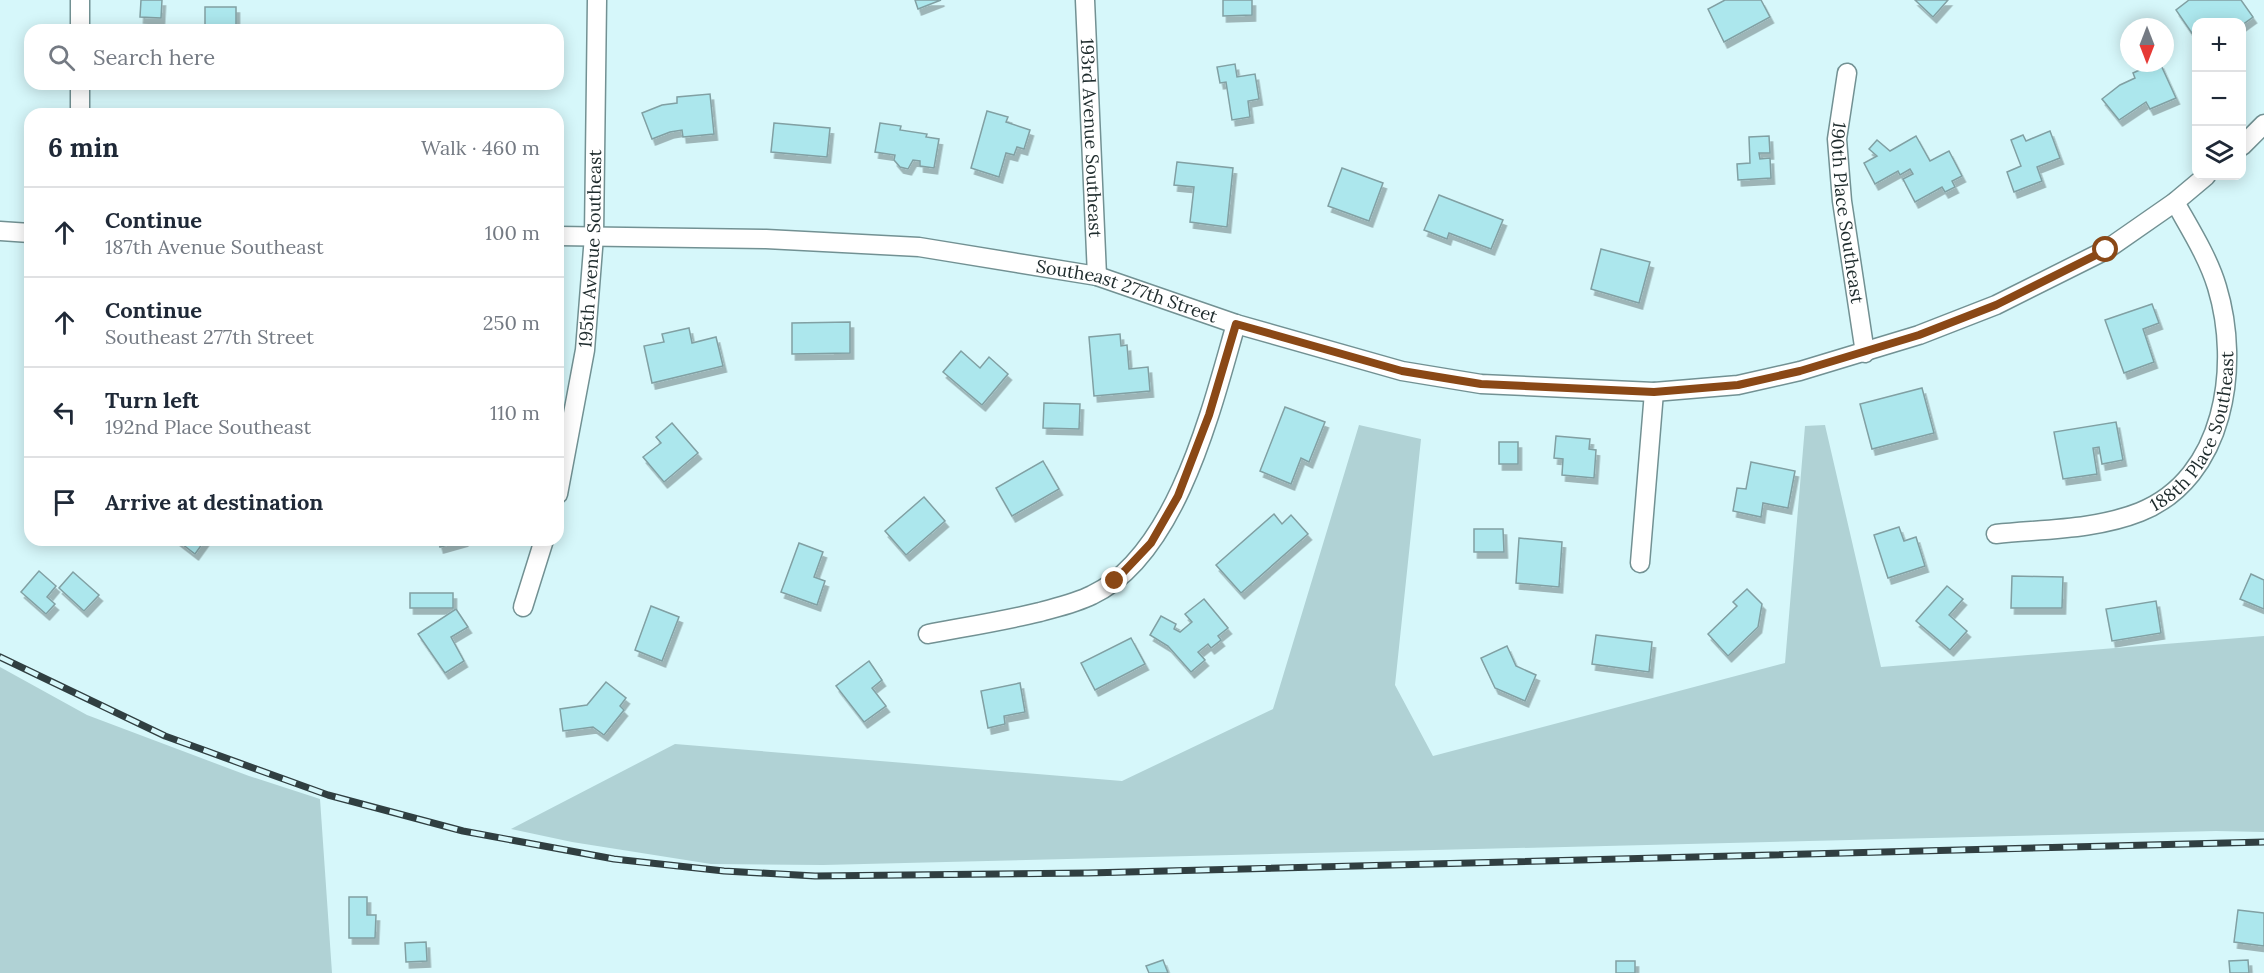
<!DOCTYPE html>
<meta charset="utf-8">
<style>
:root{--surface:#fff;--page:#f2f2f3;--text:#1f2937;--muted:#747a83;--line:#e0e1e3}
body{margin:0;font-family:Lora,serif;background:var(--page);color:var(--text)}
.controls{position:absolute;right:18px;top:18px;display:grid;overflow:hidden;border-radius:12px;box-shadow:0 3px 15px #0003}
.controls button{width:54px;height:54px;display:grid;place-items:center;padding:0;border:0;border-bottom:2px solid var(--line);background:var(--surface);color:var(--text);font:30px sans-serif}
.compass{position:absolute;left:2120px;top:18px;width:54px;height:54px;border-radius:50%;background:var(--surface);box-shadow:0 3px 15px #0003;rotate:180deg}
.stop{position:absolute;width:18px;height:18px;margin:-14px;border:4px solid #8a4816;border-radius:50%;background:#fff}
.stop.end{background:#8a4816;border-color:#fff;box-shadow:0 2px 6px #0008}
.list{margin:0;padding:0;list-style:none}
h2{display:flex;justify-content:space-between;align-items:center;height:78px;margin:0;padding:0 24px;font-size:26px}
h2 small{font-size:20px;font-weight:400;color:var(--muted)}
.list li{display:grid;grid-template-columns:39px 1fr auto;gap:18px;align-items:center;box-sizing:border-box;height:90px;padding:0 24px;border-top:2px solid var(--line)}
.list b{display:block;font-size:22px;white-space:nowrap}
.list p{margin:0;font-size:20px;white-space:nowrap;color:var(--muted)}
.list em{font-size:20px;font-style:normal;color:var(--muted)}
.icon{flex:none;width:33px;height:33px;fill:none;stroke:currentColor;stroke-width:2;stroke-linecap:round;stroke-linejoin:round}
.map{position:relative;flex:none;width:2264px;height:973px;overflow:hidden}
.search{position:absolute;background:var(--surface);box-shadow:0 3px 15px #0003;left:24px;top:24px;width:540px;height:66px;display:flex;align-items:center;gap:15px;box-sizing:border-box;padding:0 21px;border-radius:18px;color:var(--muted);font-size:22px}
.panel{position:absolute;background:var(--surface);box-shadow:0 3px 15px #0003;left:24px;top:108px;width:540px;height:438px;border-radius:18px}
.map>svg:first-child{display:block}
.green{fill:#b0d2d5}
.building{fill:#ace7ed;stroke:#81a0a3;stroke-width:1.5;filter:url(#shadow)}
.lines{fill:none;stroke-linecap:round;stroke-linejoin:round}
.minor-casing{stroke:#729193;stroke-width:21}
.minor{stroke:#fff;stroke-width:18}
.rail-casing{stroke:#303f41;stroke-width:7}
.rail{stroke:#d6f7fa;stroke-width:4.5;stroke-dasharray:14;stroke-linecap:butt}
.route{stroke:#8a4816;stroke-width:8}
.labels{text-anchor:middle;stroke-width:6;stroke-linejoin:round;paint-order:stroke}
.street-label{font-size:18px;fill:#1e2b2c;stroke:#d6f7fa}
</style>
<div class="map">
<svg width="2264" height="973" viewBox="0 0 2264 973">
<defs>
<filter id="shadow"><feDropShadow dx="3.5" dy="6" stdDeviation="0" flood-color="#0004"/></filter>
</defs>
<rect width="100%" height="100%" fill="#d6f7fa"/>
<!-- green -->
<g class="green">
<polygon points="1359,425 1421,439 1395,685 1433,756 1785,663 1805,426 1825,425 1881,667 2264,636 2264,832 2216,831 823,865 711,864 572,842 511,829 675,744 1122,781 1273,709"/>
<polygon points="0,667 87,715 249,776 320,799 332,973 0,973"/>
</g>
<!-- building -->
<g class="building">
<polygon points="141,0 162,0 161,18 140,17"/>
<polygon points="915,0 941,0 918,9"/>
<polygon points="1223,0 1252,0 1252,15 1223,16"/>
<polygon points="1725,0 1761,0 1770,17 1724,42 1708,9"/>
<polygon points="1915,0 1948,0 1933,17"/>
<polygon points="2189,0 2241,0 2253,17 2242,25 2242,22 2196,22 2196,39 2176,10"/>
<polygon points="205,7 236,7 236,25 245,25 245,30 205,30"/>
<polygon points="2155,63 2160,63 2176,98 2150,109 2146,102 2119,120 2102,99 2120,85 2135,78 2133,73"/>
<polygon points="1235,64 1237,77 1255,74 1259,99 1248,101 1250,117 1232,120 1226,82 1220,83 1217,67"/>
<polygon points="710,94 714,134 683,137 682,130 670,132 652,139 642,113 662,105 677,103 677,97"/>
<polygon points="987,111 1008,117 1006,122 1030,130 1024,149 1017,147 1014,155 1006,153 999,177 971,168"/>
<polygon points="774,123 830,128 827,157 771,152"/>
<polygon points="880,123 901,126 900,130 927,134 926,137 939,139 934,168 920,166 920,161 913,160 908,169 900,167 894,160 895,155 875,152"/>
<polygon points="2050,131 2060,158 2037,167 2042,181 2014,192 2007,172 2021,166 2011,140 2023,135 2026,141"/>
<polygon points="1769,136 1770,153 1759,153 1760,159 1770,158 1771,178 1738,180 1737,164 1750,163 1749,137"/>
<polygon points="1916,136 1930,161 1949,151 1962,176 1952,181 1955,187 1945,192 1942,187 1915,202 1903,179 1913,174 1910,169 1900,175 1898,171 1875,184 1864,163 1877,156 1869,149 1877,140 1890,151"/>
<polygon points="1177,162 1233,168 1227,227 1190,222 1194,187 1174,185"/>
<polygon points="1342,168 1383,183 1369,221 1328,206"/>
<polygon points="1439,195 1503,220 1491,249 1449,233 1447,239 1424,230"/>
<polygon points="1601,249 1650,262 1639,303 1591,289"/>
<polygon points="2152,304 2159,323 2143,329 2154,362 2124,373 2105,320"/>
<polygon points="850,322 850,353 792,354 792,323"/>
<polygon points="689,328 692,343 716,337 723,366 652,383 644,346 664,342 662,334"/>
<polygon points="1120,334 1121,346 1127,345 1129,369 1148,367 1150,391 1094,396 1089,337"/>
<polygon points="961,351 980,368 989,357 1008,374 982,405 943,372"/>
<polygon points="1922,388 1934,433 1872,449 1860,404"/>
<polygon points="1044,403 1080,404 1079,429 1043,428"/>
<polygon points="1285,407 1325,422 1309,462 1301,458 1291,484 1260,471"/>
<polygon points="2116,422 2123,460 2102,464 2099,447 2093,448 2097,474 2063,479 2054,432"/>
<polygon points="672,423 698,453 664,482 643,457 661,443 656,437"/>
<polygon points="1556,436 1590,439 1589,449 1596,450 1594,478 1562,475 1563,459 1554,458"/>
<rect x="1499" y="442" width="19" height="22"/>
<polygon points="1043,461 1059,489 1012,516 996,488"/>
<polygon points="1751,462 1795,471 1788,508 1763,503 1761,517 1733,511 1737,488 1746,489"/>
<polygon points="924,497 945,521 906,555 885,531"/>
<polygon points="1274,514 1282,524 1291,515 1308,534 1241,593 1216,565"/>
<polygon points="1899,527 1904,541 1916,537 1925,566 1888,578 1874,535"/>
<polygon points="1474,529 1503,529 1504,552 1474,552"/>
<polygon points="1519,538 1562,542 1559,587 1516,583"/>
<polygon points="177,540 205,540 195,554"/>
<polygon points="438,540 465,540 440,547"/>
<polygon points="799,543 823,552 814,577 825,581 817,605 781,592"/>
<polygon points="39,571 56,586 47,597 55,604 46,614 21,592"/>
<polygon points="73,572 99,595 84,611 59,588"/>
<polygon points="2251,574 2264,580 2264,609 2240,599"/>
<polygon points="2012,576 2063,577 2062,608 2011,608"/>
<polygon points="1947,586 1963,599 1949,615 1967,631 1950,650 1916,621"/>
<polygon points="1747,589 1762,604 1758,627 1728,656 1708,634 1737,606 1733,602"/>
<rect x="410" y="593" width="43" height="15"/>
<polygon points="1204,599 1228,628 1218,636 1221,640 1211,648 1208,644 1198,652 1205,660 1191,672 1168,646 1150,635 1161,616 1176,624 1174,629 1180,632 1192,622 1185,614"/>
<polygon points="2156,601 2161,633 2112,641 2106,609"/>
<polygon points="651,606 679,617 662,661 635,650"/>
<polygon points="456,609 468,627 451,637 464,661 445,673 418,634"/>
<polygon points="1596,635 1652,642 1649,672 1592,664"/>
<polygon points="1131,638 1145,664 1095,690 1081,663"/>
<polygon points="1507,646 1516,666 1536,675 1525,701 1495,688 1481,658"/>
<polygon points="869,661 882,680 872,688 886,706 864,722 836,686"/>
<polygon points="606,682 626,698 620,706 624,710 604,735 593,727 563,731 560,709 587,705"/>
<polygon points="1020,683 1025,712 1004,716 1005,724 988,728 981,691"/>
<polygon points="349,897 367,897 367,915 376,915 375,938 349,938"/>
<polygon points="2238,910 2264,913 2264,946 2234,942"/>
<polygon points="426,942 427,961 406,962 405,943"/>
<polygon points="1163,960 1168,973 1149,973 1146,966"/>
<polygon points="2248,960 2249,973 2230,973 2229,961"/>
<rect x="1616" y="961" width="19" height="12"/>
</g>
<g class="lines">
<defs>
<g id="minor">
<polyline points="80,0 80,30"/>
<path id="s1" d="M 1085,0 L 1097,276"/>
<path id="s2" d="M 1847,73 L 1837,139 L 1842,201 L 1865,353"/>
<polyline points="80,84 80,114"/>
<polyline points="2242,146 2264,124"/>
<polyline points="0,231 30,233"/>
<path id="s3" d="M 558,236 L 766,239 L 919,247 L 1097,276 L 1236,324 L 1402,371 L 1481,384 L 1654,392 L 1738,385 L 1800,371 L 1919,335 L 1996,305 L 2106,250 L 2175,202 L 2206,176"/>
<path id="s4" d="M 558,494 L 585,350 L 594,236 L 597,0"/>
<path id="s5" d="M 1996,534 C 2043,529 2095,530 2140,512 C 2225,478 2241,366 2217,287 C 2208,257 2190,229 2175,202"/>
<polyline points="1640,563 1654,392"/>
<polyline points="523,607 544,540"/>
<path d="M 928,634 C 965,627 1003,621 1040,612 C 1058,607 1076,603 1092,595 C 1177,555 1212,407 1236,324"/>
</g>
</defs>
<!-- minor casing -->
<use href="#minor" class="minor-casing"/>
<!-- minor -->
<use href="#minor" class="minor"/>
<defs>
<polyline id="rail" points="0,657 165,736 328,795 463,831 614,859 724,871 815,876 1088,873 2264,842"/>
</defs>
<!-- rail casing -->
<use href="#rail" class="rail-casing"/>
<!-- rail -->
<use href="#rail" class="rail"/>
</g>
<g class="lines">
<!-- route -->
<polyline class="route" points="1115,581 1151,543 1178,496 1209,415 1236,324 1402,371 1481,384 1654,392 1738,385 1800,371 1919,335 1996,305 2106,250"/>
</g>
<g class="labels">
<!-- street labels -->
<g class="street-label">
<text dy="6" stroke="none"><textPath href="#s1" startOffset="138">193rd Avenue Southeast</textPath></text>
<text dy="6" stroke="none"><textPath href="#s2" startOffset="141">190th Place Southeast</textPath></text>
<text dy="6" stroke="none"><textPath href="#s4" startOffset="248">195th Avenue Southeast</textPath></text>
<text dy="6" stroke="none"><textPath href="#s3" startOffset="574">Southeast 277th Street</textPath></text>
<text dy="6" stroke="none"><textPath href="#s5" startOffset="250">188th Place Southeast</textPath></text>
</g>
</g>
</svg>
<div class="controls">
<button>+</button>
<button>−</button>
<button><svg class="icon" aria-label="layers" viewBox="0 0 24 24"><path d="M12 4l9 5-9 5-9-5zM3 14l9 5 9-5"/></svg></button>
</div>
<svg class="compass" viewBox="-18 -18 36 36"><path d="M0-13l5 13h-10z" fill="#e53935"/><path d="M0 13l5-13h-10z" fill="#747a83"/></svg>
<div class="stop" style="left:2106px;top:250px"></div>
<div class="stop end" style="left:1115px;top:581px"></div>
<div class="search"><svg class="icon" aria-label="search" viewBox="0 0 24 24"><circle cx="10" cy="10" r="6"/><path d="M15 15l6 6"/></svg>Search here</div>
<section class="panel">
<h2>6 min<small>Walk · 460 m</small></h2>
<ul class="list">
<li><svg class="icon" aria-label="ahead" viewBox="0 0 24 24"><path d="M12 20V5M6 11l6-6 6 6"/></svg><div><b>Continue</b><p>187th Avenue Southeast</p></div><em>100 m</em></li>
<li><svg class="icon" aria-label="ahead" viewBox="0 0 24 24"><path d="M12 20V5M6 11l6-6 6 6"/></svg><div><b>Continue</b><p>Southeast 277th Street</p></div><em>250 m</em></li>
<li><svg class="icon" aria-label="left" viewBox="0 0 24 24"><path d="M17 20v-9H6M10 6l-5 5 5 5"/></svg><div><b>Turn left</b><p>192nd Place Southeast</p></div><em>110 m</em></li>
<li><svg class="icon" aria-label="arrive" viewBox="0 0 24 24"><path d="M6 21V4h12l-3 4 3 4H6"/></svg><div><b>Arrive at destination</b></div></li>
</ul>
</section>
</div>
